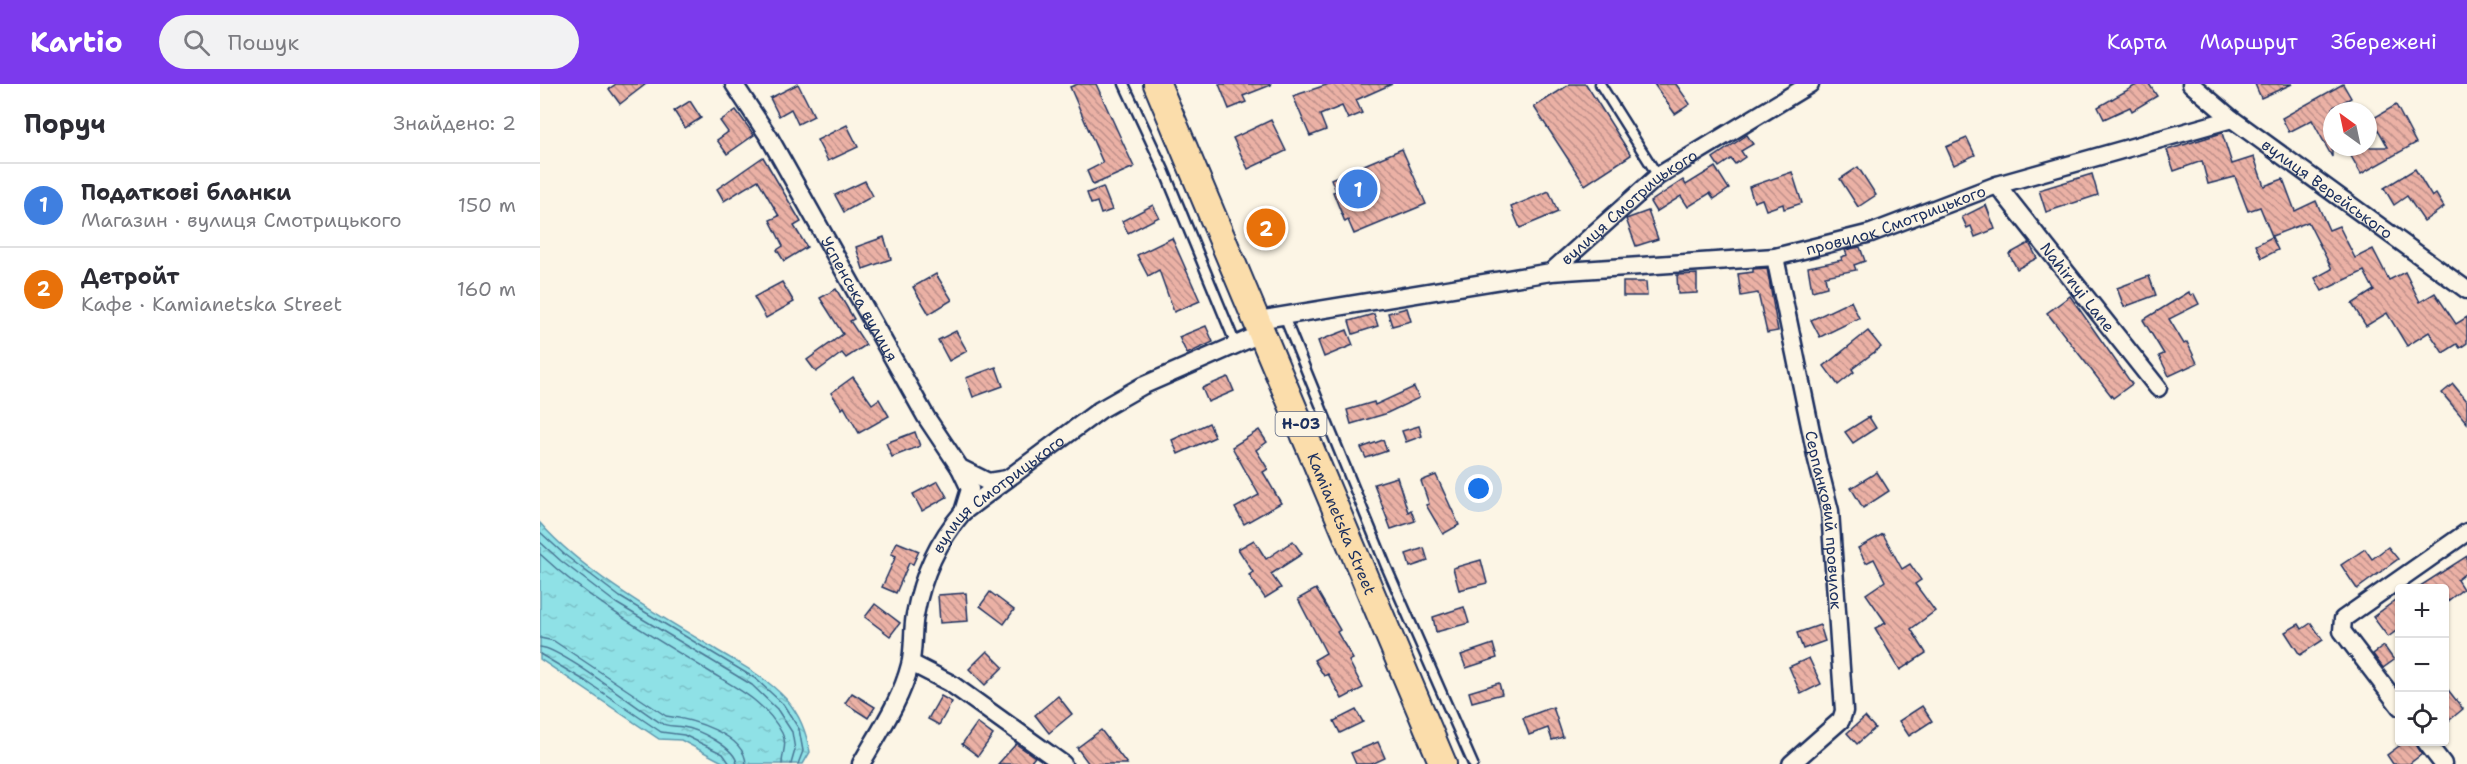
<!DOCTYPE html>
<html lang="uk">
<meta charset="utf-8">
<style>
:root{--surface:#fff;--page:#f2f2f3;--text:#2b2b33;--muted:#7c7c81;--line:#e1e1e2;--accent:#7c3aed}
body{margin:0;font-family:"Shantell Sans",sans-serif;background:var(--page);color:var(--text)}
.controls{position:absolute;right:18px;bottom:18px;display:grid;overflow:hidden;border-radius:6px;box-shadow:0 2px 4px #0004}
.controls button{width:54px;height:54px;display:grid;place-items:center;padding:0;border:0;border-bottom:2px solid var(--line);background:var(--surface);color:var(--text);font:30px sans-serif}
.compass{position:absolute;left:1783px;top:18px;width:54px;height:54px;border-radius:50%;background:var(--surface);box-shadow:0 2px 4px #0004;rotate:327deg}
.you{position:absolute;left:939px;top:405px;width:21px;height:21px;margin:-15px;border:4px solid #fff;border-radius:50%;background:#1a73e8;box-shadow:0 0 0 9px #1a73e833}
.badge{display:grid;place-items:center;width:39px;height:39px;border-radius:50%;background:var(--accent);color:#fff;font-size:20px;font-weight:700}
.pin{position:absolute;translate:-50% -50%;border:3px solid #fff;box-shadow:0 2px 6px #0006}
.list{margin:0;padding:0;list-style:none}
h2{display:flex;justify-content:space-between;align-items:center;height:78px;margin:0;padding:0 24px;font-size:26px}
h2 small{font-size:20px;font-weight:400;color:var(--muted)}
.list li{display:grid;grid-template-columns:39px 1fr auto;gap:18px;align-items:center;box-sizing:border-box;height:84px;padding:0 24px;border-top:2px solid var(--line)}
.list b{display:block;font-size:22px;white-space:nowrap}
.list p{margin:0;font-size:20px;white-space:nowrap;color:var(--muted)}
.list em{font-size:20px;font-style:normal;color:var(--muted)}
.icon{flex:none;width:33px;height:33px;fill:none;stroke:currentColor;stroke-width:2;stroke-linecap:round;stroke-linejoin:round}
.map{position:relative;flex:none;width:1927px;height:680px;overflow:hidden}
header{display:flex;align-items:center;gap:36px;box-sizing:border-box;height:84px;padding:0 30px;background:var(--accent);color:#fff}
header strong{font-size:28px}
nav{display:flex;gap:33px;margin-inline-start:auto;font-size:21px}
.search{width:420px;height:54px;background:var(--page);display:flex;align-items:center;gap:15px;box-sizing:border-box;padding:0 21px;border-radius:33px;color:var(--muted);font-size:22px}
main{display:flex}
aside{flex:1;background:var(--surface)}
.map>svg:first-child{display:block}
.water{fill:url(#water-ripples);stroke:#619ab0;stroke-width:1.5}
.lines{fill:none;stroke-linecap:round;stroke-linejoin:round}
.shore{stroke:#497694;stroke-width:1.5}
.building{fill:url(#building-back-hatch);stroke:#1b2f5e;stroke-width:1.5}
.service-casing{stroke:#1b2f5e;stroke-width:13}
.minor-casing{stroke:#1b2f5e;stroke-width:21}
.primary-casing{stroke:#1b2f5e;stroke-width:30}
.service{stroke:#fcf5e5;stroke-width:8}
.minor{stroke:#fcf5e5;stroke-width:16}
.primary{stroke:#fbddab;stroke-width:26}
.labels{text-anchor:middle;stroke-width:5;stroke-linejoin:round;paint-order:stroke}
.shield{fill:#fcf5e5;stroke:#5e6a86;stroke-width:1.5}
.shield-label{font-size:15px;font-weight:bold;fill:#1b2f5e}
.street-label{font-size:16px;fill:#1b2f5e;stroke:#fcf5e5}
</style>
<header>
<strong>Kartio</strong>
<div class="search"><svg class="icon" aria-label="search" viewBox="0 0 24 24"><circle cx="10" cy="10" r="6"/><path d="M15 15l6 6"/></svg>Пошук</div>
<nav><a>Карта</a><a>Маршрут</a><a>Збережені</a></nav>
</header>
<main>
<aside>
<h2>Поруч<small>Знайдено: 2</small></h2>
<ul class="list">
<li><span class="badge" style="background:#3f7fe0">1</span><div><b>Податкові бланки</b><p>Магазин · вулиця Смотрицького</p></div><em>150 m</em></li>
<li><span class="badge" style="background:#e8710a">2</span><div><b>Детройт</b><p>Кафе · Kamianetska Street</p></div><em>160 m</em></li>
</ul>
</aside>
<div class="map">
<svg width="1927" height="680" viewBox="0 0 1927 680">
<defs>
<pattern id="water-ripples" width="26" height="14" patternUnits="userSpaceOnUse" patternTransform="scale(1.5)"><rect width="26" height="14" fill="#8fe1e6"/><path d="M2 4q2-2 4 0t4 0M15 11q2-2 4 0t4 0" fill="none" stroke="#7bc1c8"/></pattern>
<pattern id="building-back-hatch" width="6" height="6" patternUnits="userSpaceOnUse" patternTransform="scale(1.5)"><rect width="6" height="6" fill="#ebb1a5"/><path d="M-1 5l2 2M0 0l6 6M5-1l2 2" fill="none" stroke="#be908a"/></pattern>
</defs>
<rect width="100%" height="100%" fill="#fcf5e5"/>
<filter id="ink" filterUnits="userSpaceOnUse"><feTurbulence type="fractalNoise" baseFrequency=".0167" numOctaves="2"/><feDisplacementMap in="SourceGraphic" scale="12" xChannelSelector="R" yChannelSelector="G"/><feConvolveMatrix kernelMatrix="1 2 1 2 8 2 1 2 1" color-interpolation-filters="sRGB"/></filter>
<g filter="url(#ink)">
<!-- water -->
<path class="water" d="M 0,439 C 44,489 118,531 175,565 C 201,581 225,592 246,615 C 260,631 266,648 270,668 L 263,680 L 186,680 L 141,656 L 119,655 L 0,575 Z"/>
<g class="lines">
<!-- shore -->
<g class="shore">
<polyline points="0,448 25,471 80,513 216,595 243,620 259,645 263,667 258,680"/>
<polyline points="0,458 21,477 76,519 212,601 237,625 252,648 255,666 251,680"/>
<path d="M 0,470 C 48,515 106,549 162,583 C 193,603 224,615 242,649 C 248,661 242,668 242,680"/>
<path d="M 0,554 L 14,557 L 126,632 C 151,635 205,650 206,680"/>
<path d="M 0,563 C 21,564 98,625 121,639 C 127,643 135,641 143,643 C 158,645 196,664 197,680"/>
<polyline points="0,570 47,598 121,648 144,651 183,670 190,680"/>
</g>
</g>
<!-- building -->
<g class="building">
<polygon points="76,0 106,0 80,20 69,5"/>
<polygon points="258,0 274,32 258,40 251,25 239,32 230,14"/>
<polygon points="538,0 556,0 594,83 553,101 547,87 563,79 530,3"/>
<polygon points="679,0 731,0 731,1 703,12 706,18 689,25"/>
<polygon points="789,0 852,0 816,16 822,29 808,35 802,22 780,31 786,46 770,52 753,12"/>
<polygon points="1030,0 1046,0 1091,71 1045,101 994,23"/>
<polygon points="1114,0 1136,0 1150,20 1135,30"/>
<polygon points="1598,0 1609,0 1617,12 1592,27 1590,23 1564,35 1558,23"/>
<polygon points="1715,0 1752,0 1721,14"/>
<polygon points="1803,0 1811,14 1792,24 1792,73 1772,36 1749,48 1742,34"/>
<polygon points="150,17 161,34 145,44 134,27"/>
<polygon points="1856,21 1876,59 1821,90 1806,63 1848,63 1832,35"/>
<polygon points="196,26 214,51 187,70 177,56 188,48 180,37"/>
<polygon points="731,36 746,67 708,85 693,54"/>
<polygon points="307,41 318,63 288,77 277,56"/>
<polygon points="1682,49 1692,80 1714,73 1724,102 1743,95 1755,127 1776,117 1789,146 1799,142 1815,174 1833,165 1849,196 1865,188 1880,218 1895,209 1916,240 1927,233 1927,259 1920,264 1917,260 1903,269 1889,248 1867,262 1847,229 1826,242 1812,220 1834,206 1824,187 1782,207 1775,194 1792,185 1768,138 1732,152 1720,123 1708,127 1695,93 1668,100 1662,77 1634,87 1627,66"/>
<polygon points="1207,51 1213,60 1201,67 1205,73 1195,80 1191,75 1179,83 1173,74"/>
<polygon points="1427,54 1435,71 1414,81 1406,63"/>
<polygon points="862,65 886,120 814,150 808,136 805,138 793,108 796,107 791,95"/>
<polygon points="223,73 261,138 254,142 267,163 244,177 237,166 243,162 230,136 239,132 218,96 184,117 177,105"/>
<polygon points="1175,83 1189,105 1174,115 1170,109 1148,123 1141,112 1116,128 1110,118 1143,96 1146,101"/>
<polygon points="1318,83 1336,111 1318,123 1300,95"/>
<polygon points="1875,85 1892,113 1896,110 1904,123 1884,137 1867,112 1854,121 1844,104"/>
<polygon points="1252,88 1262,119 1244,125 1243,120 1226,126 1222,115 1214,118 1209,103"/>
<polygon points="1552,90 1558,111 1506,128 1499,106"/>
<polygon points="325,97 333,112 304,128 295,111"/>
<polygon points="563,103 572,126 561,130 557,118 551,120 547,109"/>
<polygon points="1009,107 1018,128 980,144 971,123"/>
<polygon points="613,121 619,133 588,149 582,137"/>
<polygon points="1446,121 1455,145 1435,153 1431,142 1427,144 1422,133"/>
<polygon points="1108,127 1118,155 1096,162 1086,135"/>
<polygon points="729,132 736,149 723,155 715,138"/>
<polygon points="344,153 351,175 323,185 316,163"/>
<polygon points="1732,153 1738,166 1722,174 1716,161"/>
<polygon points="632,154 660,217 634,228 619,186 608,192 597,171"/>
<polygon points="1489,159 1497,174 1477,185 1469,170"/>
<polygon points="1320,163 1325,177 1314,181 1316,186 1285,192 1287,203 1272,207 1268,183 1302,176 1301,173 1307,171 1305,166"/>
<polygon points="1227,184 1238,247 1227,249 1218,209 1201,212 1198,190 1213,188 1213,185"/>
<polygon points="396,190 412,216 389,230 373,203"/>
<polygon points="1157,190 1157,209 1138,210 1137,191"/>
<polygon points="1609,192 1616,211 1584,223 1577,204"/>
<polygon points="242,198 254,218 226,234 214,213"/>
<polygon points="1083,198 1106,198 1107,212 1083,212"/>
<polygon points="296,205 314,235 310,237 326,261 306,274 302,269 276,288 267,276 303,250 280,214"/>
<polygon points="1649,208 1650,211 1654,210 1659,220 1629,235 1644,260 1647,258 1657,279 1629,292 1619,272 1624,270 1603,236"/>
<polygon points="1530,212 1592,300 1573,314 1507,229"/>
<polygon points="1311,217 1319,234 1280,253 1271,236"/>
<polygon points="867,224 871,237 852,242 848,229"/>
<polygon points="834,230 838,242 813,250 809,237"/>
<polygon points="666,242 673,258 647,270 639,253"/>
<polygon points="807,246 813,261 784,273 778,257"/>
<polygon points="416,247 427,267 409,277 398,256"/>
<polygon points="1328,247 1341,263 1312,285 1314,288 1298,301 1284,282"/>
<polygon points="456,283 463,302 433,313 426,294"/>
<polygon points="313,293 332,320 339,315 349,332 319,349 304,323 302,325 291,309"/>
<polygon points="688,293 694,307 668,318 662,304"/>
<polygon points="1913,300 1927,317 1927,339 1902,309"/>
<polygon points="874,303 879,314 845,330 811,340 807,326 834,318 835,321"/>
<polygon points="1329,333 1336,344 1313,359 1305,348"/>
<polygon points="669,339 675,353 638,370 632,356"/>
<polygon points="879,342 882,352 866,358 862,347"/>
<polygon points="719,346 727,358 716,366 728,385 723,388 741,419 704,440 695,424 719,411 692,363"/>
<polygon points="375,348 380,362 352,373 346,359"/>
<polygon points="843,356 847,367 826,374 821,364"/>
<polygon points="1337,388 1349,407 1323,424 1311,404"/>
<polygon points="896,391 919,441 903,450 886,421 889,420 881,397"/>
<polygon points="857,393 868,428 871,426 875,437 851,445 834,400"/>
<polygon points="398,397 407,413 382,427 373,410"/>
<polygon points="1343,450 1362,485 1370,480 1381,496 1375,500 1395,527 1371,545 1386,569 1360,586 1335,544 1346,539 1326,510 1345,497 1334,475 1326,479 1318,464"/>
<polygon points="714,456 726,475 753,457 762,470 731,490 741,504 725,514 709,491 713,488 698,465"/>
<polygon points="357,458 379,467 373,480 369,479 356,509 342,503 356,472 351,470"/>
<polygon points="1848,463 1858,475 1817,505 1801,481 1825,465 1832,475"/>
<polygon points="884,464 888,477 870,483 866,470"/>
<polygon points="1927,472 1927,488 1917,496 1923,505 1905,519 1905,504 1877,504"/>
<polygon points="941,476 947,499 919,506 913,484"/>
<polygon points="776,505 800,546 797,548 813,575 809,577 823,604 802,615 788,590 784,592 774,576 786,569 758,515"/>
<polygon points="450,508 474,526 464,540 440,522"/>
<polygon points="426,509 428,537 400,539 398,511"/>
<polygon points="1860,513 1860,544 1848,553 1833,533"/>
<polygon points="335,520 360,539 350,552 325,533"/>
<polygon points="924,523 929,539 896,548 893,533"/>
<polygon points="1771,539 1783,556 1760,571 1745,548 1759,540 1762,545"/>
<polygon points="1280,541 1285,557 1263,565 1257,549"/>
<polygon points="953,560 957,574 926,584 921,571"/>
<polygon points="1844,562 1854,576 1843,584 1833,570"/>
<polygon points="447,567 463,583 445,601 429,585"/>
<polygon points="1269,574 1281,600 1261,610 1249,583"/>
<polygon points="959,599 962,610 932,618 929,608"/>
<polygon points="1905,602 1923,625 1905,640"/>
<polygon points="312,609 335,623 328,634 305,619"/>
<polygon points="401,612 412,618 399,641 388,635"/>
<polygon points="518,612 532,630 509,649 495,631"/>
<polygon points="1382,622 1392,637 1369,652 1359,637"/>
<polygon points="1013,623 1023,653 1012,656 1008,644 989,651 983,634"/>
<polygon points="816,626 823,638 800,649 794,637"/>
<polygon points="1325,633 1335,644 1317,660 1307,649"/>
<polygon points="437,639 453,651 438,672 422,660"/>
<polygon points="561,646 587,680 549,680 537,664"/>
<polygon points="1866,657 1874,657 1882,670 1869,680 1853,680 1847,671"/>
<polygon points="838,658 845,674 832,680 816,680 811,669"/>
<polygon points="476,660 495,673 489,680 458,680"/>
</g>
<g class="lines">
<defs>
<g id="service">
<polyline points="584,0 624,86 696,261"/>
<polyline points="1060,0 1118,92"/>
<polyline points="743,230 846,482 933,680"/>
</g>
<g id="minor">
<path id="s1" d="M 194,0 L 229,53 L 386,333 L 420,384 L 448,398 L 467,395"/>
<path id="s2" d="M 1651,0 L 1692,35 L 1927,206"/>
<path id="s3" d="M 1457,101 L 1618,304"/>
<path id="s4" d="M 1235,173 L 1277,376 L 1290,427 L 1304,627 L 1301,636 L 1251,680"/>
<path id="s5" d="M 1011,188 L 1235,173 L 1331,149 L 1457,101 L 1692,35"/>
<path id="s6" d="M 718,236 L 1011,188 L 1118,92 L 1270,0"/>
<polyline points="420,384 430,405 423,428"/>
<polyline points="371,579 410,599 523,680"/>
<polyline points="1860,623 1802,547 1803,535 1927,448"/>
<polyline points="1886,658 1903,680"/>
<path id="s7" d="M 321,680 C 339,648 361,617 370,581 C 374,565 372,547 375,531 C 382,493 398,457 423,428 L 560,326 L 602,302 L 723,249"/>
</g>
<g id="primary">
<path id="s8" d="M 617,0 L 903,680"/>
</g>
</defs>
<!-- service casing -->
<use href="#service" class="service-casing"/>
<!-- minor casing -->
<use href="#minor" class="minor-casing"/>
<!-- primary casing -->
<use href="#primary" class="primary-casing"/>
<!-- service -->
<use href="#service" class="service"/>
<!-- minor -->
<use href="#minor" class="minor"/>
<!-- primary -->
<use href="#primary" class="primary"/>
</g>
</g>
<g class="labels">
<!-- shield labels -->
<rect class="shield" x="735.5" y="328" width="51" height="24" rx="4.5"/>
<g class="shield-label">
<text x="761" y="345">Н-03</text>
</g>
<!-- street labels -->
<g class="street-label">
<text dy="6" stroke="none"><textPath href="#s2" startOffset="172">вулиця Верейського</textPath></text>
<text dy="6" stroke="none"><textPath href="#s6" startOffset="399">вулиця Смотрицького</textPath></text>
<text dy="6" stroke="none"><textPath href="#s5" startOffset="351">провулок Смотрицького</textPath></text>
<text dy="6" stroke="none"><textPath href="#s3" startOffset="130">Nahirnyi Lane</textPath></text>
<text dy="6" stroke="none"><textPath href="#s1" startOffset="249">Успенська вулиця</textPath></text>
<text dy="6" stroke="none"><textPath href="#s7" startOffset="314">вулиця Смотрицького</textPath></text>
<text dy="6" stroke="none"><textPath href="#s4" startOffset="268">Серпанковий провулок</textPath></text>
<text dy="6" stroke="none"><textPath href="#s8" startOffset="477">Kamianetska Street</textPath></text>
</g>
</g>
</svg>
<div class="controls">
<button>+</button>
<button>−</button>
<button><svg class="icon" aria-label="locate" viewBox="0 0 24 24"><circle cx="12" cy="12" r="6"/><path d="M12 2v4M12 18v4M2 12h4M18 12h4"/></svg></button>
</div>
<svg class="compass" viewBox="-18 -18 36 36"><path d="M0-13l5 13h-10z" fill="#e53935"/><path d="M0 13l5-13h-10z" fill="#7c7c81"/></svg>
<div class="you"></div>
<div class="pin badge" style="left:818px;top:105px;background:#3f7fe0">1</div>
<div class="pin badge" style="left:726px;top:144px;background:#e8710a">2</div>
</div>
</main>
